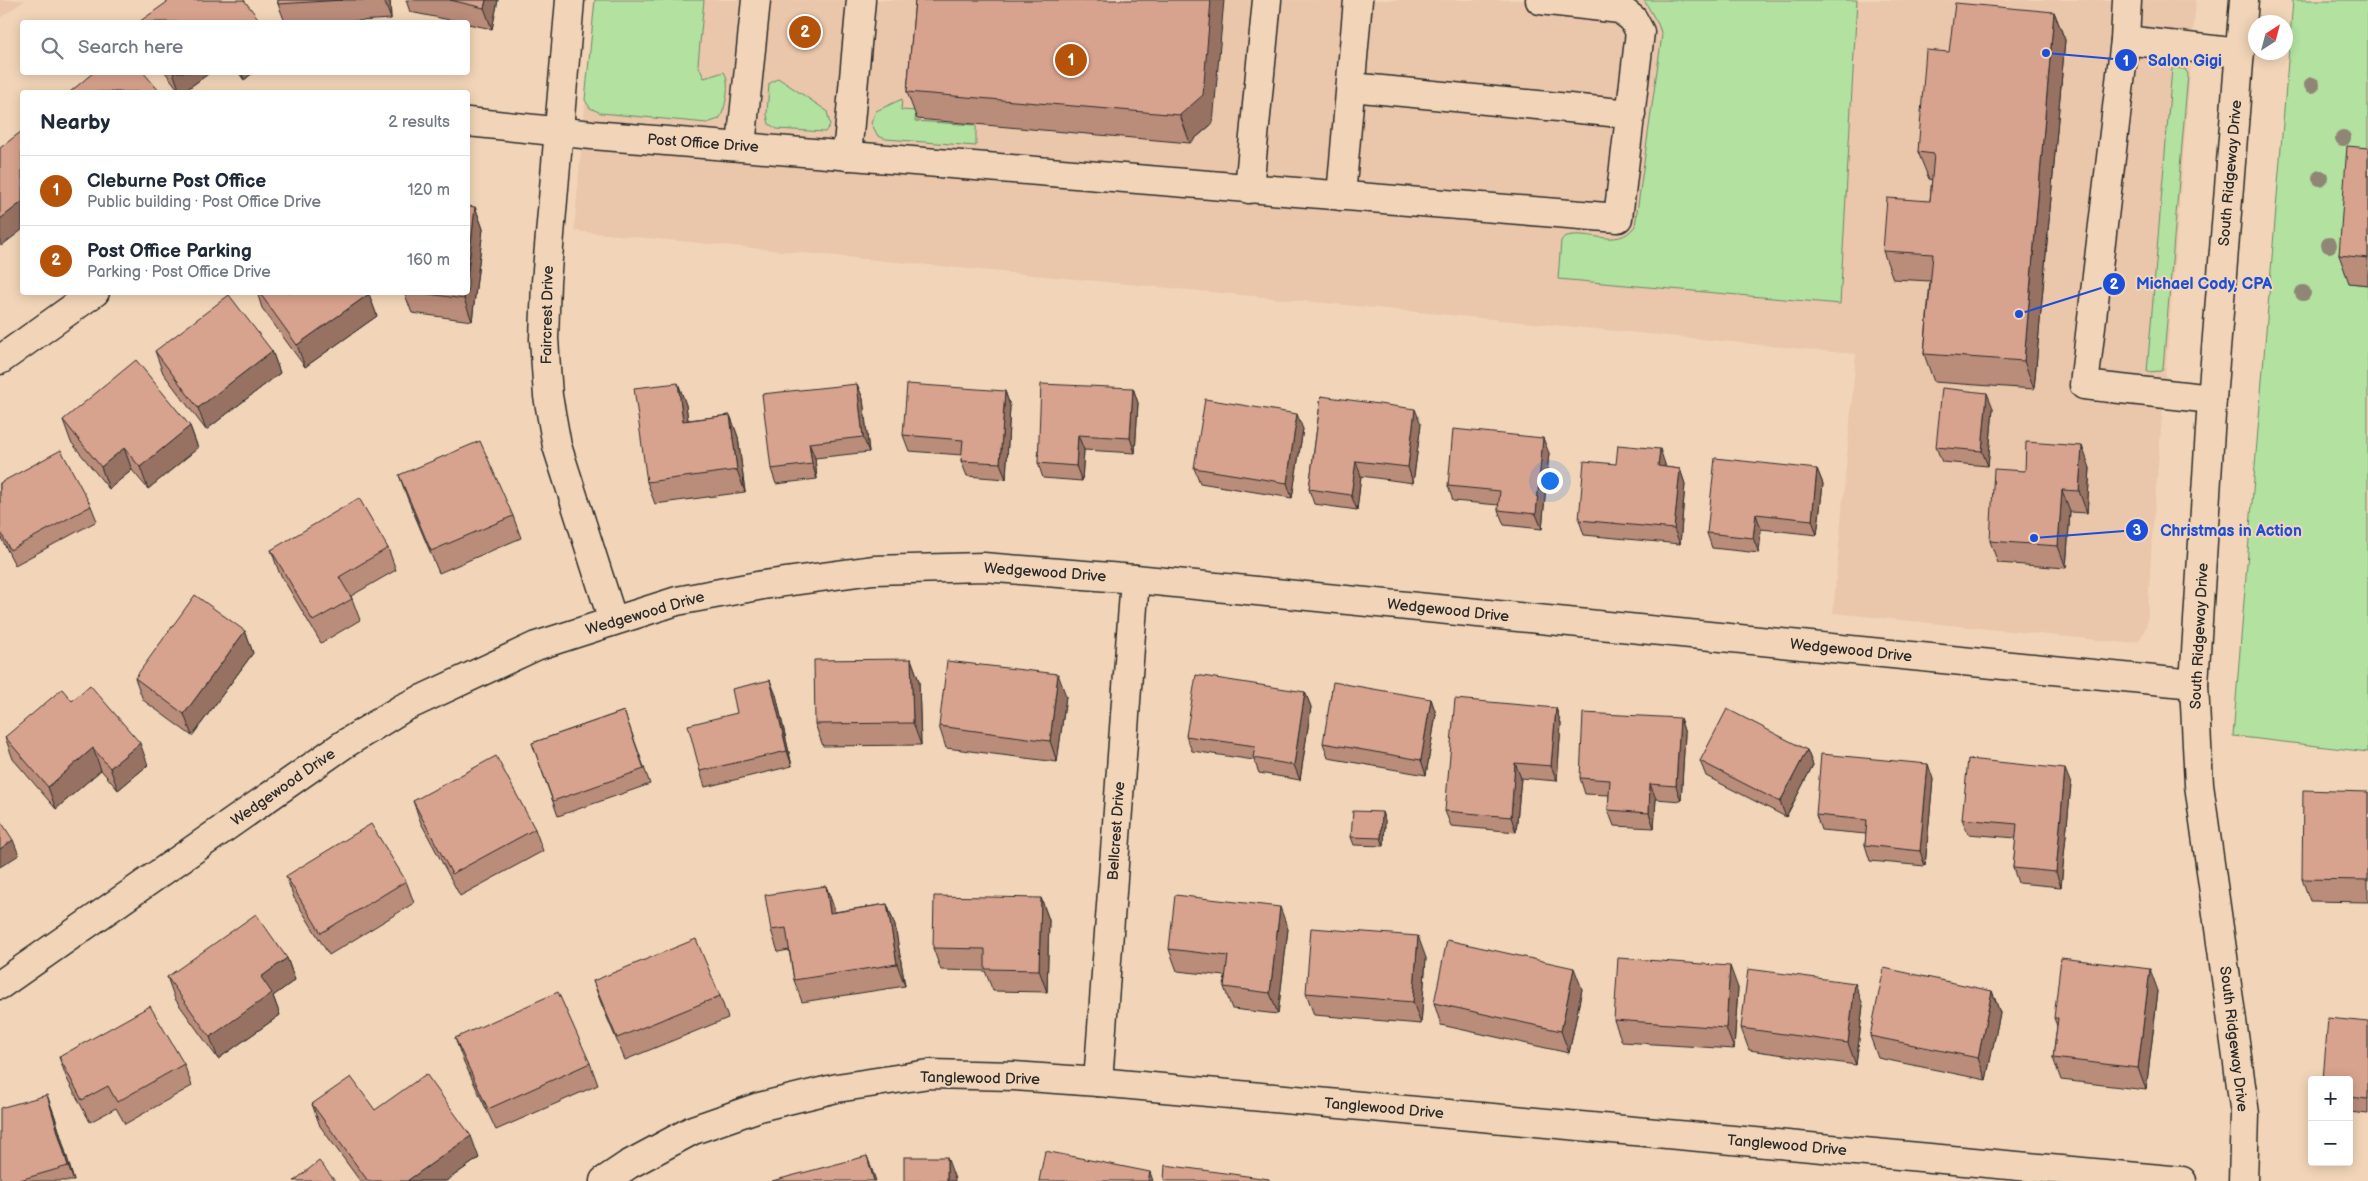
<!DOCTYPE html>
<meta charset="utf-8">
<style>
:root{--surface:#fff;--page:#f2f2f3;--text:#1f2937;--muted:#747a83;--line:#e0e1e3;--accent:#b45309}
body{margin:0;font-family:"Balsamiq Sans",sans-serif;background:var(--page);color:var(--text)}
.controls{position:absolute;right:15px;bottom:15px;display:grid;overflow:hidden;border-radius:5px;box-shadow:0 2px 12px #0003}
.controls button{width:45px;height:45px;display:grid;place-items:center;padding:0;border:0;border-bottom:1px solid var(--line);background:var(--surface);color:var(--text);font:25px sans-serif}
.compass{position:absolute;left:2248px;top:15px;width:45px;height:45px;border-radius:50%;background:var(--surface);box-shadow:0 2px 12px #0003;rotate:36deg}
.you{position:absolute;left:1549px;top:480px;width:18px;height:18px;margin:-12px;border:4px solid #fff;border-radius:50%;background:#1a73e8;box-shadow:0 0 0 8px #1a73e833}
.badge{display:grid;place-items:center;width:32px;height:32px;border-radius:50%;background:var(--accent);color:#fff;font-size:16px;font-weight:700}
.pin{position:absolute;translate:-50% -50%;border:2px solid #fff;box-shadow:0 1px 5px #0006}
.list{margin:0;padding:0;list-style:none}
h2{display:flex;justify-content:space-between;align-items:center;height:65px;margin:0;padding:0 20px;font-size:21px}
h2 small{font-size:16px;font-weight:400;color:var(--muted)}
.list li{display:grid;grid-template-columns:32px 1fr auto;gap:15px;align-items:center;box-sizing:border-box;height:70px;padding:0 20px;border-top:1px solid var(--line)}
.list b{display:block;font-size:19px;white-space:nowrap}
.list p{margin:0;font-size:16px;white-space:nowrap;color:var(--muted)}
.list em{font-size:16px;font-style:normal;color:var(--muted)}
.icon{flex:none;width:28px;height:28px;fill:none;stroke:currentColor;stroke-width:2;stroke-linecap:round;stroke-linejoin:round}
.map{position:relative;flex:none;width:2368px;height:1181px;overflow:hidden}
.search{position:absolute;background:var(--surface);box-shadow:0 2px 12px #0003;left:20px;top:20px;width:450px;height:55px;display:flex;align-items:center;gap:12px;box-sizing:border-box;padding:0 18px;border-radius:5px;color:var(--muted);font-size:19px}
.panel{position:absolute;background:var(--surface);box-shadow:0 2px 12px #0003;left:20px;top:90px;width:450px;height:205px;border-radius:5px}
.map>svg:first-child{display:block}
.built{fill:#eac6ab}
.green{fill:#b2e1a0;stroke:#6e8666}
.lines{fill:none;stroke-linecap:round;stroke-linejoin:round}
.minor-casing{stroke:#2b2b2b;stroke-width:31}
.minor{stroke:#f2d5b8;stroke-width:28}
.tree{fill:#908674}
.wall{fill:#ba8c7a;stroke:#2b2b2b}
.shaded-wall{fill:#977263;stroke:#2b2b2b}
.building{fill:#d8a38e;stroke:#2b2b2b}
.labels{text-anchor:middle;stroke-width:4;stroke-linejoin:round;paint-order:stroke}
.street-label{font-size:15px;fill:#2b2b2b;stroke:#f2d5b8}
.leader{fill:none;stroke:#1d4ed8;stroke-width:2}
.callout-dot{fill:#1d4ed8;stroke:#f2d5b8;stroke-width:2}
.mark-label{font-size:15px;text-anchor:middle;font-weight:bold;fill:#fff}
.callout-label{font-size:16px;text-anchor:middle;font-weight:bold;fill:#1d4ed8;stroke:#f2d5b8;stroke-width:4;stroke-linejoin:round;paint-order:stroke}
</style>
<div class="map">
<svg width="2368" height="1181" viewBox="0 0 2368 1181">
<rect width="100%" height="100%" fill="#f2d5b8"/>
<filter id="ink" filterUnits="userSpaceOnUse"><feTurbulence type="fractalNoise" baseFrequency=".02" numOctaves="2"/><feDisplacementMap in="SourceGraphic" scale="10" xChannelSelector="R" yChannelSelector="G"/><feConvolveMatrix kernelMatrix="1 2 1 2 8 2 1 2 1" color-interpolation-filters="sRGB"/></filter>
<g filter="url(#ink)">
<!-- built -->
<g class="built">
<polygon points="0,0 25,0 0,18"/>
<polygon points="594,0 2196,0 2152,539 2147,624 2143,634 2139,641 2126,643 1833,613 1856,354 574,231"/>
</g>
<!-- green -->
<g class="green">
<path d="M 595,0 L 704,0 L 698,64 L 704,78 L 724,72 C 731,82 726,109 719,119 L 707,123 L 601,113 L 590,108 L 585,100 Z"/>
<path d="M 1644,0 L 1857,0 L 1840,304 L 1558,279 L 1561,241 L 1564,237 C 1588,228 1617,251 1635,226 L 1662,35 L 1658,24 Z"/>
<polygon points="2293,0 2368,0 2368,175 2350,283 2368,285 2368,752 2233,736"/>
<polygon points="2172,68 2185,69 2188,74 2163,368 2161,371 2147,372"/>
<polygon points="778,78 827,111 830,125 825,132 777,129 769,124 767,115 769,84"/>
<polygon points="902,99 901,110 916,111 915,121 976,125 976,146 886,139 878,136 871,123 876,111"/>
</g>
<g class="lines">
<defs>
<g id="minor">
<polyline points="570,0 546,282 544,339 548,396 557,446 613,621"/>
<polyline points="2127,0 2125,40 2084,385 2212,399"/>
<polyline points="2125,40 2240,53"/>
<polyline points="1351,87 1631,114"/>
<polyline points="468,122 592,135 1618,218 1640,32 1633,19 1620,9 1540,0"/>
<polyline points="741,146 756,0"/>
<polyline points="847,156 861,0"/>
<polyline points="1249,189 1267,0"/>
<polyline points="1341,196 1358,0"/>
<polyline points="0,360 95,292"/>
<polyline points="0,985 343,745 403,708 536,646 677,601 763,585 873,570 983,567 1135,579 2194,684"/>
<polyline points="1098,1082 1135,579"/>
<polyline points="604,1181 628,1165 693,1130 759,1107 837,1088 929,1074 1014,1076 1098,1082 2182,1181"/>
<polyline points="2243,1181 2245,1114 2199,785 2194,684 2212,399 2244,0"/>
</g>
</defs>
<!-- minor casing -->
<use href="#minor" class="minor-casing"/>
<!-- minor -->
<use href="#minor" class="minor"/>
</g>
<!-- trees -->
<g class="tree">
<circle cx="2312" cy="85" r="8"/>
<circle cx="2343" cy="138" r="8"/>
<circle cx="2320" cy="178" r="8"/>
<circle cx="2329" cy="245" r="8"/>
<circle cx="2303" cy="293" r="8"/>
</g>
<!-- wall -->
<g class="wall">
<polygon points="278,0 390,0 391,19 341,22 285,22 278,4"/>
<polygon points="406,0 498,0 492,29 468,24 468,22 460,22 410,12"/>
<polygon points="915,0 1213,123 1190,143 917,119 907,92"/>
<polygon points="2054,12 2065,40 2034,389 1934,382 1924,354 1930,281 1893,279 1883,251 1930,201 1932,180 1929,179 1918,152 1949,52"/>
<polygon points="165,72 211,72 183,92 180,92"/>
<polygon points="238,72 254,72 244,80"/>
<polygon points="2368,148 2368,285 2349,283 2339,255"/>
<polygon points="475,207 483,229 472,321 412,313 404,292 468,292"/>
<polygon points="257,292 368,292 377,316 305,367 262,308"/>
<polygon points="155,351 272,351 280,373 206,430 163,373"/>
<polygon points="678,383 686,405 688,420 730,415 738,437 745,492 655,504 647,482"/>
<polygon points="857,384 863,399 869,452 815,458 817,479 776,484 771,469"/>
<polygon points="1133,388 1138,403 1135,453 1084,450 1082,481 1043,478 1038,463"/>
<polygon points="1005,391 1010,406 1006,479 967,476 961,461 962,455 909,451 903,435"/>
<polygon points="1321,396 1421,424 1413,483 1361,476 1357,510 1314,504 1309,489"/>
<polygon points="1993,408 1988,466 1942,462 1936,447"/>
<polygon points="63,420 190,426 198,448 148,489 132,470 109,489 71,442"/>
<polygon points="1303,429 1292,498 1200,483 1194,468"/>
<polygon points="1549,453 1542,529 1504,525 1498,510 1499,505 1453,501 1448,486"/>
<polygon points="1616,464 1665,464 1665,467 1680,469 1685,484 1680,544 1584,535 1579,520"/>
<polygon points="2090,468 2087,513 2070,512 2066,568 1998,563 1990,541 2025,471"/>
<polygon points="1817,469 1823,484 1817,535 1761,529 1759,553 1712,548 1707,533"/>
<polygon points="399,475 513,516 521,538 439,573 407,497"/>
<polygon points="0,483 91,506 97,521 15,565 0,536"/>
<polygon points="388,548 396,570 351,596 360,620 321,643 279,572 271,550"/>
<polygon points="245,631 253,653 192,736 143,700 135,678"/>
<polygon points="911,659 919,681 921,745 823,746 815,724"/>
<polygon points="1305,692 1311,707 1300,780 1259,773 1254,760 1192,751 1186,736"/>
<polygon points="776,695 792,766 705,787 700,771 737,713"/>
<polygon points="1066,696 1057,762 946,748 939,726"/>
<polygon points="1431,699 1436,714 1426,775 1328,758 1323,743"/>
<polygon points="72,701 148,765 118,790 101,770 56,809 13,759 5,737"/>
<polygon points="1556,708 1561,724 1557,781 1521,778 1516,832 1451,826 1445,811"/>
<polygon points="624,711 650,784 558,816 532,743"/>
<polygon points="1680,718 1685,734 1681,801 1656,799 1654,828 1614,826 1608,810 1609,795 1585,794 1580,778"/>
<polygon points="1807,750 1813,765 1786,817 1706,776 1700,761"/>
<polygon points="1933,779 1925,866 1870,861 1865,845 1866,834 1821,830 1816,815"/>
<polygon points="2071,784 2061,887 2018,883 2013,868 2016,838 1968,834 1962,819"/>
<polygon points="2368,792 2368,902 2310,901 2302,879"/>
<polygon points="413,801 535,829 543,851 460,896 421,823"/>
<polygon points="1385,820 1384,846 1354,845 1351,837"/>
<polygon points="286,876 406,881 414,903 329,955 294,898"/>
<polygon points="826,886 834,908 834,912 887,904 895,926 905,986 802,1002 794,980 789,950 778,952 771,930"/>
<polygon points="1041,898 1049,920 1047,992 993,991 985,971 941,970 933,948"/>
<polygon points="1288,929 1278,1014 1232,1009 1224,987 1225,976 1177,971 1169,949"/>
<polygon points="287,958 295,980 273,996 280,1015 218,1059 175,999 167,977"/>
<polygon points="1426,958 1421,1024 1314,1015 1306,993"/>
<polygon points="593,981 720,996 728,1018 625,1060 601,1003"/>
<polygon points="1738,988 1734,1049 1622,1042 1614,1020"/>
<polygon points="1582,989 1569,1053 1441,1025 1434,1003"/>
<polygon points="1992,991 2000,1013 1986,1080 1878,1058 1870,1036"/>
<polygon points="2158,991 2146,1090 2061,1080 2053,1058 2057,1026 2054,1018"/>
<polygon points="1863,1005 1856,1065 1749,1050 1741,1028"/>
<polygon points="2368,1022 2368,1114 2349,1112 2349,1080"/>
<polygon points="455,1038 590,1063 598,1085 496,1130 463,1060"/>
<polygon points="59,1057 184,1064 192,1086 125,1124 116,1108 90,1122 67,1079"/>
<polygon points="47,1095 55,1117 74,1181 0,1181"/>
<polygon points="312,1104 375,1110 479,1158 446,1181 360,1181 320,1126"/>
</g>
<!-- shaded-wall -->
<g class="shaded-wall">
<polygon points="384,0 390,0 391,19"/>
<polygon points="486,0 498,0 492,29 484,8"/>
<polygon points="1211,0 1224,0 1213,123 1190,143 1180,115"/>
<polygon points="2054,12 2065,40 2034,389 2024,361"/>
<polygon points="173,72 211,72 183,92 180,92"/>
<polygon points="241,72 254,72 244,80"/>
<polygon points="22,202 22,230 1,246 0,244 0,219"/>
<polygon points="475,207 483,229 472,321 464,299 465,292 468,292 468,271"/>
<polygon points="369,294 377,316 305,367 297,345"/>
<polygon points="272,351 280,373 206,430 198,408"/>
<polygon points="678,383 686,405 691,443 683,421"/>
<polygon points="857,384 863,399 869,452 863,437"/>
<polygon points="1133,388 1138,403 1135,453 1130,438"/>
<polygon points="1005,391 1010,406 1006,479 1000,463"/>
<polygon points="1987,393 1993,408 1988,466 1982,451"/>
<polygon points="1415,409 1421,424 1413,483 1408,467"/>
<polygon points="1297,414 1303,429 1292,498 1287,483"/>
<polygon points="730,415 738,437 745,492 737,470"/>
<polygon points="190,426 198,448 148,489 140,467"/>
<polygon points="1078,435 1084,450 1082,481 1076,466"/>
<polygon points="1543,438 1549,453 1542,529 1536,514"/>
<polygon points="809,443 815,458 817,479 812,464"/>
<polygon points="2082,446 2090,468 2087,513 2079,491"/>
<polygon points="124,448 132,470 109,489 101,467"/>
<polygon points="1660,449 1665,464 1664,482 1658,466"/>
<polygon points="1356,461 1361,476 1357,510 1351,495"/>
<polygon points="1680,469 1685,484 1680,544 1674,529"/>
<polygon points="1817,469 1823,484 1817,535 1812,520"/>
<polygon points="2062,490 2070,512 2066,568 2058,546"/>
<polygon points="1756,514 1761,529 1759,553 1753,538"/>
<polygon points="245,631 253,653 192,736 184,714"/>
<polygon points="911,659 919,681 921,745 913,723"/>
<polygon points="1058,674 1066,696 1057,762 1050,741"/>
<polygon points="770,680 776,695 792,766 787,751"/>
<polygon points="1305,692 1311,707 1300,780 1294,765"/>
<polygon points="1431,699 1436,714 1426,775 1421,760"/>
<polygon points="1556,708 1561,724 1557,781 1551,766"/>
<polygon points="1680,718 1685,734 1681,801 1676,786"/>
<polygon points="140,743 148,765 118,790 110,768"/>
<polygon points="93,748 101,770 56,809 48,787"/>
<polygon points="1807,750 1813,765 1786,817 1780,802"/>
<polygon points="1515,763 1521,778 1516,832 1511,817"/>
<polygon points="1928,764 1933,779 1925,866 1920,851"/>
<polygon points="2065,769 2071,784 2061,887 2056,872"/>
<polygon points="1650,784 1656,799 1654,828 1649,813"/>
<polygon points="1382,812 1385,820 1384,846 1381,838"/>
<polygon points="13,840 19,855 0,867 0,849"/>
<polygon points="826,886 834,908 838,935 830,913"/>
<polygon points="1041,898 1049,920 1047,992 1039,970"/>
<polygon points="887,904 895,926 905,986 897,964"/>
<polygon points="1280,907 1288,929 1278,1014 1270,993"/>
<polygon points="1418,936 1426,958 1421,1024 1413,1002"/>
<polygon points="287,958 295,980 273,996 280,1015 218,1059 210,1037 261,977"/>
<polygon points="1730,966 1738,988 1734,1049 1726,1028"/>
<polygon points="1574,968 1582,989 1569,1053 1561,1031"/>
<polygon points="2150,969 2158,991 2146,1090 2138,1068"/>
<polygon points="1855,983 1863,1005 1856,1065 1848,1043"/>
<polygon points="1992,991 2000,1013 1986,1080 1978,1058"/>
<polygon points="47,1095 55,1117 74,1181 68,1166"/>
<polygon points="471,1136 479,1158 446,1181 407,1181"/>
<polygon points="867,1156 875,1178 876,1181 874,1181"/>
<polygon points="947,1157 955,1179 955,1181 947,1181"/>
<polygon points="1150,1172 1153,1181 1148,1181"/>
</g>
<!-- building -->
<g class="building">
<polygon points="170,0 244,0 261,22 139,22"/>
<polygon points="278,0 343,0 278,4"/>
<polygon points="450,0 486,0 484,8"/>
<polygon points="915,0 1211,0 1203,95 1180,115 907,92"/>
<polygon points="1955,3 2054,12 2024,361 1924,354 1933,254 1883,251 1887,198 1930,201 1934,154 1918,152 1926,50 1949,52"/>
<polygon points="94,72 143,72 160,92 70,92"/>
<polygon points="22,131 22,202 0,219 0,148"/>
<polygon points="2347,146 2368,148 2368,258 2339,255"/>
<polygon points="468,206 475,207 468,271"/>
<polygon points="259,292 368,292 369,294 297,345"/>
<polygon points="415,292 465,292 464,299"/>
<polygon points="229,295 272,351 198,408 155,351"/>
<polygon points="136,360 190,426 140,467 124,448 101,467 63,420"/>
<polygon points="678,383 683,421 730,415 737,470 647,482 634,388"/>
<polygon points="857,384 863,437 809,443 812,464 771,469 762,394"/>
<polygon points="907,384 1005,391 1000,463 961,461 963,440 903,435"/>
<polygon points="1041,384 1133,388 1130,438 1078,435 1076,466 1038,463"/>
<polygon points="1942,388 1987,393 1982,451 1936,447"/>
<polygon points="1321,396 1415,409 1408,467 1356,461 1351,495 1309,489"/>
<polygon points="1205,399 1297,414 1287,483 1194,468"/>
<polygon points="1453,429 1543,438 1536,514 1498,510 1500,491 1448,486"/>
<polygon points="480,441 513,516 431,551 399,475"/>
<polygon points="2026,442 2082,446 2079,491 2062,490 2058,546 1990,541 1994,469 2025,471"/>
<polygon points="1618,445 1660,449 1658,466 1680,469 1674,529 1579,520 1584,461 1616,464"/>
<polygon points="61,450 91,506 10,550 0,531 0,483"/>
<polygon points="1715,458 1817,469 1812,520 1756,514 1753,538 1707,533"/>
<polygon points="359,498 388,548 339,577 352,599 313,621 271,550"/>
<polygon points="195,595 245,631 184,714 135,678"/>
<polygon points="911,659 913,723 815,724 814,660"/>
<polygon points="947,661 1058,674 1050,741 939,726"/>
<polygon points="1196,675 1305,692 1294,765 1253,758 1255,746 1186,736"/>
<polygon points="770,680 787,751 700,771 688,725 737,713 732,689"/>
<polygon points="1333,682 1431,699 1421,760 1323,743"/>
<polygon points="90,685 140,743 110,768 93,748 48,787 5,737 62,689 72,701"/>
<polygon points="1455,699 1556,708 1551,766 1515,763 1511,817 1445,811"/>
<polygon points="1727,709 1807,750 1780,802 1700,761"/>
<polygon points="624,711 644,769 553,801 532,743"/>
<polygon points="1583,713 1680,718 1676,786 1650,784 1649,813 1608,810 1610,780 1580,778"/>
<polygon points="1821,754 1928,764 1920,851 1865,845 1867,820 1816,815"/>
<polygon points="496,756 535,829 452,874 413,801"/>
<polygon points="1968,759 2065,769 2056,872 2013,868 2017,824 1962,819"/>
<polygon points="2303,790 2368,792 2368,880 2302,879"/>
<polygon points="1353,811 1382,812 1381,838 1351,837"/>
<polygon points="0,820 13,840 0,849"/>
<polygon points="371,824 406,881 321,933 286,876"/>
<polygon points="826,886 830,913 887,904 897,964 794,980 786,928 771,930 765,895"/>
<polygon points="1175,895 1280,907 1270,993 1224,987 1228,956 1169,949"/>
<polygon points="934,896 1041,898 1039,970 985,969 985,949 933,948"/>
<polygon points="256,914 287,958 261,977 272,993 210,1037 167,977"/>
<polygon points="1311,928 1418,936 1413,1002 1306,993"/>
<polygon points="696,939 720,996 617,1038 593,981"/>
<polygon points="1447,940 1574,968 1561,1031 1434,1003"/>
<polygon points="1618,958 1730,966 1726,1028 1614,1020"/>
<polygon points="2061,958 2150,969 2138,1068 2053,1058 2058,1018 2054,1018"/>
<polygon points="1884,968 1992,991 1978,1058 1870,1036"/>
<polygon points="1748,969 1855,983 1848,1043 1741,1028"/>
<polygon points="558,992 590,1063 488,1109 455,1038"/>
<polygon points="150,1006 184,1064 117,1102 108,1086 82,1100 59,1057"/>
<polygon points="2328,1018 2368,1022 2368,1099 2349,1097 2349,1080 2323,1080"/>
<polygon points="426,1074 471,1136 407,1181 368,1181 312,1104 351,1077 375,1110"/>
<polygon points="47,1095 68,1166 16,1181 0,1181 0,1108"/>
<polygon points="1045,1151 1150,1172 1148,1181 1039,1181"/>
<polygon points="867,1156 874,1181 772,1181"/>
<rect x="904" y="1157" width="43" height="24"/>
<polygon points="319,1161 335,1181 294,1181"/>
<polygon points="1165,1165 1269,1179 1269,1181 1164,1181"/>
</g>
</g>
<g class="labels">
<!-- street labels -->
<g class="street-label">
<text transform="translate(703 143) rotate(4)" y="5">Post Office Drive</text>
<text transform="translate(2230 173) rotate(-85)" y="5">South Ridgeway Drive</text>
<text transform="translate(547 315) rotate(-89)" y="5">Faircrest Drive</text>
<text transform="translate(1045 572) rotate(4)" y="5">Wedgewood Drive</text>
<text transform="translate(1448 610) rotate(6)" y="5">Wedgewood Drive</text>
<text transform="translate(645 613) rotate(-16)" y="5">Wedgewood Drive</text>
<text transform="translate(2199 636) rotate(-87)" y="5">South Ridgeway Drive</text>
<text transform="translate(1851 650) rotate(6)" y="5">Wedgewood Drive</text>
<text transform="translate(283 787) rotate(-35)" y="5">Wedgewood Drive</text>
<text transform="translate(1116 831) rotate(-86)" y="5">Bellcrest Drive</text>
<text transform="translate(2234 1039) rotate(83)" y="5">South Ridgeway Drive</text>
<text transform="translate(980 1078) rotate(1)" y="5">Tanglewood Drive</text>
<text transform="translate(1384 1108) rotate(5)" y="5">Tanglewood Drive</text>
<text transform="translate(1787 1145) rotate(5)" y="5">Tanglewood Drive</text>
</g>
</g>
<!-- callouts -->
<path class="leader" d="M2046 53L2126 60M2019 314L2114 284M2034 538L2137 530"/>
<g class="callout-dot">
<circle cx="2046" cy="53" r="5"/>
<circle cx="2019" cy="314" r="5"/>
<circle cx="2034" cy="538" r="5"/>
<circle cx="2126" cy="60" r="12"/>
<circle cx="2114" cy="284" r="12"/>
<circle cx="2137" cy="530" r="12"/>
</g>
<g class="mark-label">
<text x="2126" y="66">1</text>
<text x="2114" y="289">2</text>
<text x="2137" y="535">3</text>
</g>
<g class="callout-label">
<text x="2185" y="66">Salon Gigi</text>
<text x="2204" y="289">Michael Cody, CPA</text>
<text x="2231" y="536">Christmas in Action</text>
</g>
</svg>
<div class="controls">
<button>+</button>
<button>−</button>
</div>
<svg class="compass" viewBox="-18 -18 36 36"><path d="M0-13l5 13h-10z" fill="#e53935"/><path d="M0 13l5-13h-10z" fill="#747a83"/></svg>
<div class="you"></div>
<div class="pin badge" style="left:1071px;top:60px">1</div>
<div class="pin badge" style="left:805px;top:32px">2</div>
<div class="search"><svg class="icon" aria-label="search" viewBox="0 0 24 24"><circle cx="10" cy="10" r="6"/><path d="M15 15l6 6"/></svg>Search here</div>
<section class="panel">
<h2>Nearby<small>2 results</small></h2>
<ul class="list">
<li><span class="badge">1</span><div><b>Cleburne Post Office</b><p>Public building · Post Office Drive</p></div><em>120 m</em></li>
<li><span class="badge">2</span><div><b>Post Office Parking</b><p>Parking · Post Office Drive</p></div><em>160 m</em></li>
</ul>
</section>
</div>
